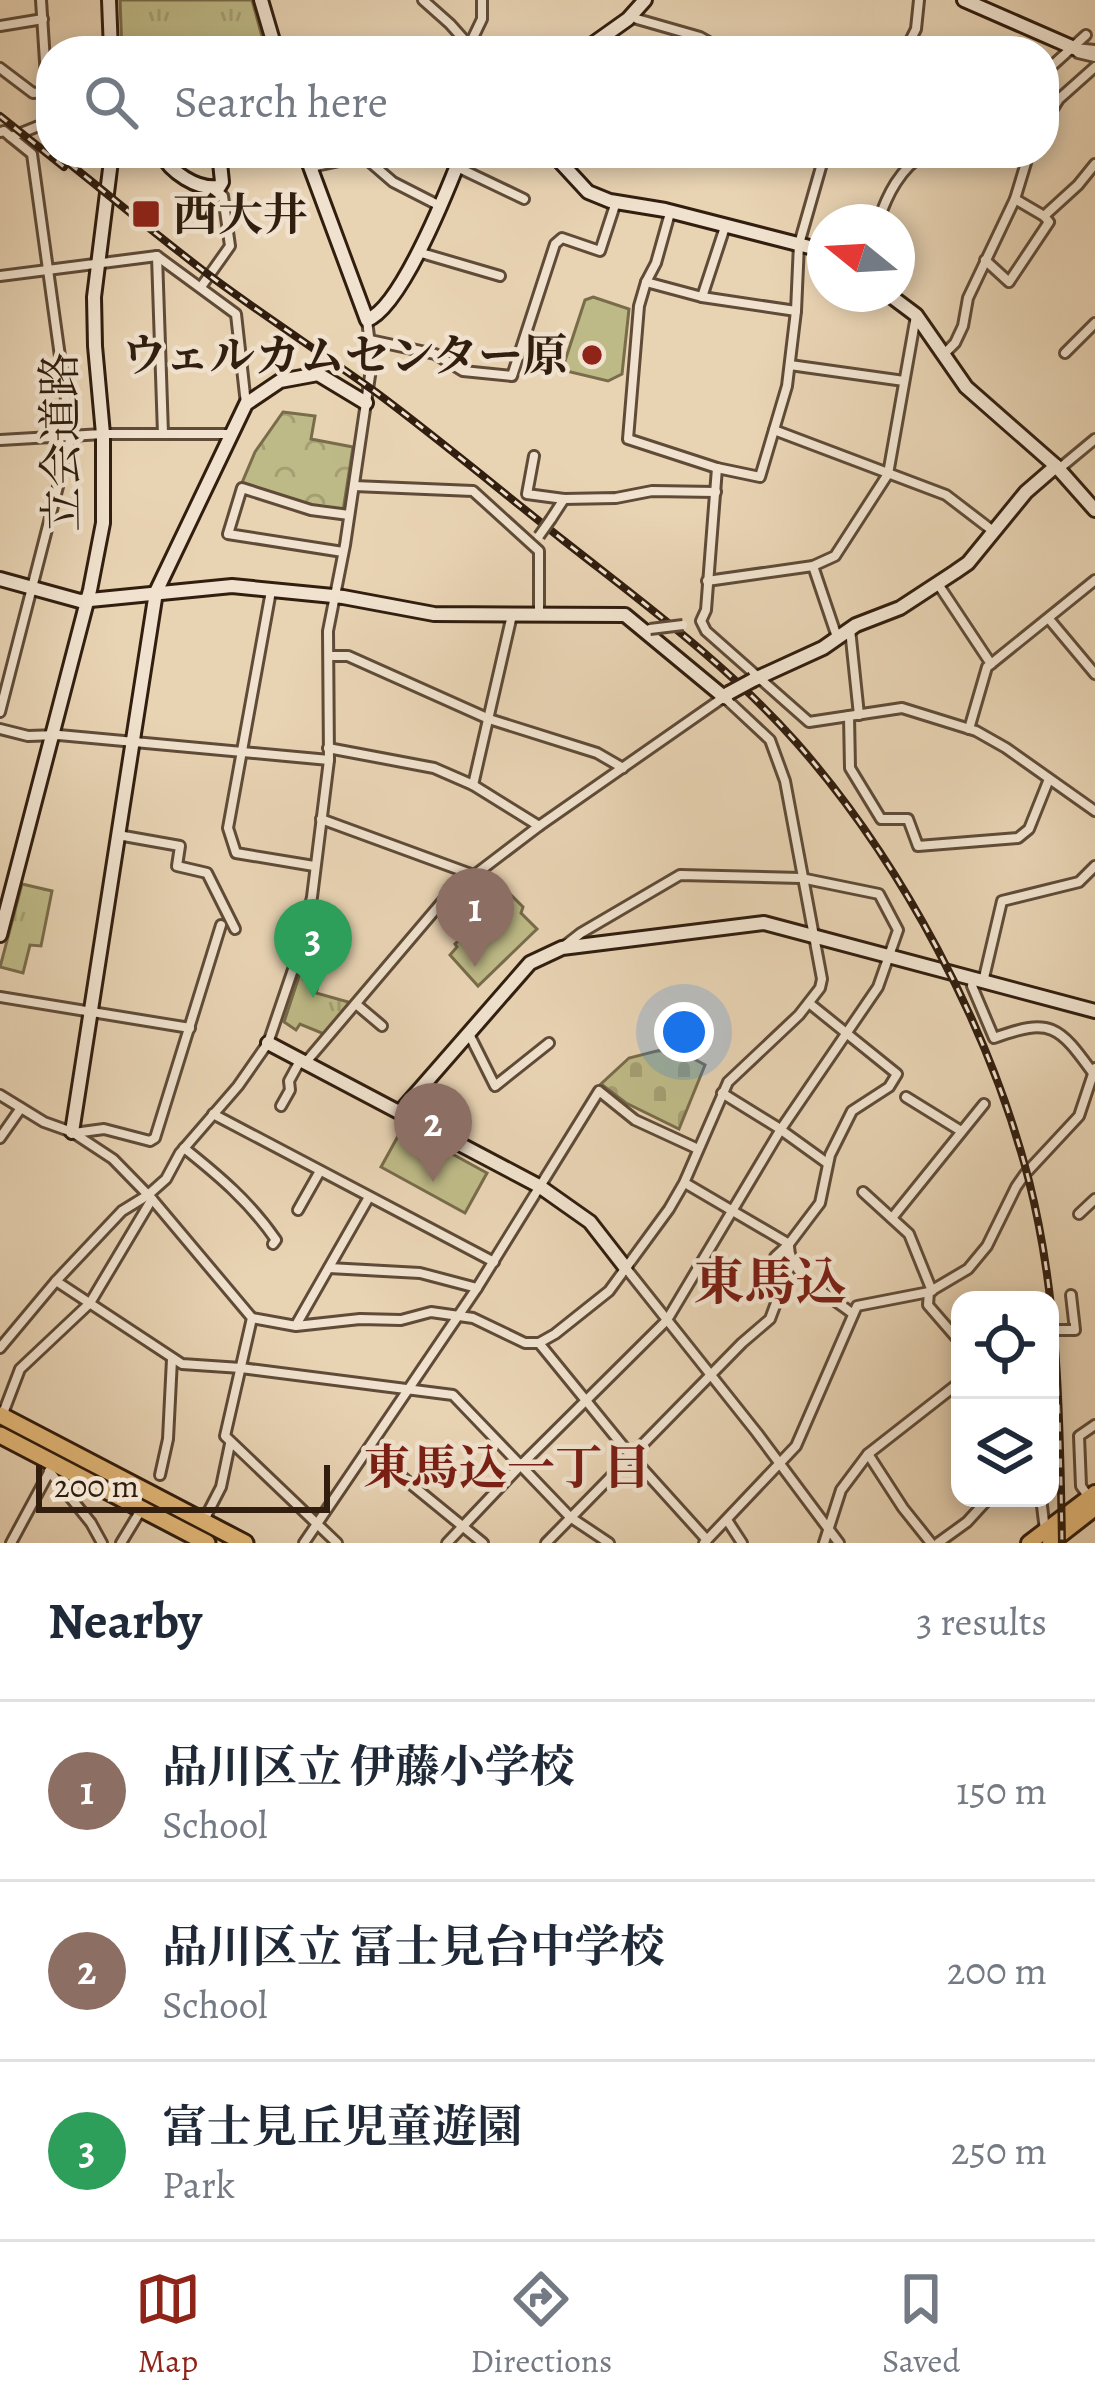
<!DOCTYPE html>
<meta charset="utf-8">
<style>
:root{--surface:#fff;--page:#f6f6f7;--text:#1f2937;--muted:#747a83;--line:#e0e1e3;--accent:#8f2418}
body{margin:0;font-family:Alegreya,"Noto Serif JP",serif;background:var(--page);color:var(--text)}
.controls{position:absolute;right:36px;bottom:36px;display:grid;overflow:hidden;border-radius:24px;box-shadow:0 6px 18px #0003}
.controls button{width:108px;height:108px;display:grid;place-items:center;padding:0;border:0;border-bottom:3px solid var(--line);background:var(--surface);color:var(--text);font:60px sans-serif}
.compass{position:absolute;left:807px;top:204px;width:108px;height:108px;border-radius:50%;background:var(--surface);box-shadow:0 6px 18px #0003;rotate:288deg}
.scale{position:absolute;left:36px;bottom:30px;width:294px;box-sizing:border-box;padding-left:12px;border:6px solid #311e0f;border-top:0;font-size:33px;line-height:42px;white-space:nowrap;color:#311e0f;-webkit-text-stroke:9px #f0e2ce;paint-order:stroke}
.you{position:absolute;left:684px;top:1032px;width:42px;height:42px;margin:-30px;border:9px solid #fff;border-radius:50%;background:#1a73e8;box-shadow:0 0 0 18px #1a73e833}
.badge{display:grid;place-items:center;width:78px;height:78px;border-radius:50%;background:var(--accent);color:#fff;font-size:39px;font-weight:700}
.pin{position:absolute;translate:-50% -99px;filter:drop-shadow(0 3px 6px #0008)}
.pin::after{content:'';position:absolute;top:63px;width:42px;height:36px;background:inherit;clip-path:polygon(0 0,100% 0,50% 100%)}
.list{margin:0;padding:0;list-style:none}
h2{display:flex;justify-content:space-between;align-items:center;height:156px;margin:0;padding:0 48px;font-size:51px}
h2 small{font-size:39px;font-weight:400;color:var(--muted)}
.list li{display:grid;grid-template-columns:78px 1fr auto;gap:36px;align-items:center;box-sizing:border-box;height:180px;padding:0 48px;border-top:3px solid var(--line)}
.list b{display:block;font-size:45px;white-space:nowrap}
.list p{margin:0;font-size:39px;white-space:nowrap;color:var(--muted)}
.list em{font-size:39px;font-style:normal;color:var(--muted)}
.icon{flex:none;width:66px;height:66px;fill:none;stroke:currentColor;stroke-width:2;stroke-linecap:round;stroke-linejoin:round}
.map{position:relative;flex:none;width:1095px;height:1543px;overflow:hidden}
.search{position:absolute;background:var(--surface);box-shadow:0 6px 18px #0003;left:36px;right:36px;top:36px;height:132px;display:flex;align-items:center;gap:30px;box-sizing:border-box;padding:0 42px;border-radius:48px;color:var(--muted);font-size:45px}
.sheet{height:696px;background:var(--surface)}
nav{display:flex;justify-content:space-around;align-items:center;box-sizing:border-box;height:168px;border-top:3px solid var(--line);background:var(--surface);font-size:33px;color:var(--muted)}
nav a{display:grid;justify-items:center;gap:6px}
nav .on{color:var(--accent)}
.map>svg:first-child{display:block}
.green{fill:#beba87;stroke:#786c4b;stroke-width:3}
.forest{fill:url(#forest-crowns);stroke:#786c4b;stroke-width:3}
.cemetery{fill:url(#cemetery-stones);stroke:#786c4b;stroke-width:3}
.park{fill:url(#park-tufts);stroke:#786c4b;stroke-width:3}
.lines{fill:none;stroke-linecap:round;stroke-linejoin:round}
.street-casing{stroke:#5f4b38;stroke-width:14}
.secondary-casing{stroke:#311e0f;stroke-width:18}
.primary-casing{stroke:#311e0f;stroke-width:20}
.highway-casing{stroke:#311e0f;stroke-width:21}
.street{stroke:#f0e2ce;stroke-width:8}
.secondary{stroke:#f0e2ce;stroke-width:12}
.primary{stroke:#e4ba7a;stroke-width:14}
.highway{stroke:#e4ba7a;stroke-width:15}
.rail-casing{stroke:#311e0f;stroke-width:8}
.rail{stroke:#f0e2ce;stroke-width:3;stroke-dasharray:9;stroke-linecap:butt}
.street-bridge-casing{stroke:#5f4b38;stroke-width:14;stroke-linecap:butt}
.secondary-bridge-casing{stroke:#311e0f;stroke-width:18;stroke-linecap:butt}
.street-bridge{stroke:#f0e2ce;stroke-width:8}
.secondary-bridge{stroke:#f0e2ce;stroke-width:12}
.poi-dot{fill:#8f2418;stroke:#f0e2ce;stroke-width:4.5}
.labels{text-anchor:middle;stroke-width:9;stroke-linejoin:round;paint-order:stroke}
.poi-label{font-size:45px;font-weight:bold;fill:#311e0f;stroke:#f0e2ce;text-anchor:start}
.street-label{font-size:45px;fill:#311e0f;stroke:#f0e2ce}
.neighbourhood-label{font-size:48px;font-weight:bold;fill:#7a1f14;stroke:#f0e2ce}
.quarter-label{font-size:51px;font-weight:bold;fill:#7a1f14;stroke:#f0e2ce}
</style>
<div class="map">
<svg width="1095" height="1543" viewBox="0 0 1095 1543">
<defs>
<pattern id="forest-crowns" width="20" height="18" patternUnits="userSpaceOnUse" patternTransform="scale(3)"><rect width="20" height="18" fill="#beba87"/><path d="M2 6a3 3 0 1 1 6 0M12 15a3 3 0 1 1 6 0" fill="none" stroke="#a49f73"/></pattern>
<pattern id="cemetery-stones" width="16" height="16" patternUnits="userSpaceOnUse" patternTransform="scale(3)"><rect width="16" height="16" fill="#beba87"/><path d="M2 7V4a2 2 0 0 1 4 0v3zM10 15v-3a2 2 0 0 1 4 0v3z" fill="#a49f73"/></pattern>
<pattern id="park-tufts" width="24" height="20" patternUnits="userSpaceOnUse" patternTransform="scale(3)"><rect width="24" height="20" fill="#beba87"/><path d="M3 7l-1-3M5 7V3M7 7l1-3M15 17l-1-3M17 17v-4M19 17l1-3" fill="none" stroke="#a49f73"/></pattern>
</defs>
<rect width="100%" height="100%" fill="#e8d3b3"/>
<filter id="stains"><feTurbulence type="fractalNoise" baseFrequency=".00167" numOctaves="4"/><feColorMatrix values="0 0 0 0 .2 0 0 0 0 .09 0 0 0 0 .02 0 0 0 .5 -.17"/></filter>
<radialGradient id="worn" r=".72"><stop offset=".6" stop-color="#630" stop-opacity="0"/><stop offset="1" stop-color="#630" stop-opacity=".3"/></radialGradient>
<!-- green -->
<g class="green">
<polygon points="593,297 629,309 622,374 608,381 562,370 585,300"/>
<polygon points="509,893 523,907 521,913 537,929 478,986 450,955 457,947 455,944"/>
<polygon points="403,1127 487,1173 465,1213 381,1167"/>
</g>
<!-- forest -->
<polygon class="forest" points="283,412 315,416 311,439 353,447 343,511 303,505 241,485 255,452"/>
<!-- cemetery -->
<polygon class="cemetery" points="672,1047 705,1065 679,1129 626,1103 601,1084 629,1058"/>
<!-- park -->
<g class="park">
<polygon points="120,0 252,0 266,51 122,51"/>
<polygon points="22,884 52,891 41,946 30,945 23,973 0,967"/>
<polygon points="306,955 325,959 316,993 352,1003 324,1034 300,1024 296,1030 284,1022"/>
</g>
<g class="lines">
<defs>
<g id="street">
<polyline points="41,0 47,92"/>
<polyline points="423,0 450,24 474,51"/>
<polyline points="632,15 637,19 700,37 725,51"/>
<polyline points="0,26 43,19"/>
<polyline points="470,44 482,19 482,0"/>
<polyline points="1075,48 1095,50"/>
<polyline points="1074,49 1078,53 1095,57"/>
<polyline points="905,51 916,29 919,0"/>
<polyline points="0,68 33,93 47,92 51,110"/>
<polyline points="1044,73 1086,35"/>
<polyline points="1044,123 1059,99 1095,67"/>
<polyline points="0,132 4,131 11,137 51,121"/>
<polyline points="311,167 363,156 393,182 440,206"/>
<polyline points="457,167 524,199"/>
<polyline points="1015,199 1044,216 1078,185 1095,164"/>
<polyline points="670,213 656,263 646,282 639,306 628,439 717,468 760,477 787,386 796,311 799,244 825,153"/>
<path d="M 878,222 C 887,195 900,168 926,153"/>
<polyline points="418,252 500,276"/>
<polyline points="157,256 163,434"/>
<polyline points="985,260 1009,282 1049,222 1044,216"/>
<polyline points="0,276 157,256 236,314 246,404"/>
<polyline points="646,282 702,297 796,311"/>
<polyline points="201,287 230,246 223,196 214,189"/>
<polyline points="702,297 725,227"/>
<polyline points="370,340 435,354 463,371 512,376 555,244 562,238 600,251 616,202"/>
<polyline points="1065,353 1095,323"/>
<polyline points="944,354 955,343 963,326 968,298 1015,199 1029,153"/>
<polyline points="790,365 904,381"/>
<polyline points="774,430 946,495 993,531"/>
<polyline points="0,440 103,434 230,434"/>
<polyline points="534,456 527,494 564,499 616,498 652,491 716,492"/>
<polyline points="717,468 706,610 701,621 706,631 809,722 902,708 976,731 1006,748 1095,811"/>
<polyline points="1060,468 1095,439"/>
<polyline points="354,486 473,491 539,551 539,615"/>
<polyline points="551,519 564,499"/>
<polyline points="343,552 228,534 242,488 311,510 349,515"/>
<polyline points="813,566 837,637"/>
<polyline points="707,581 813,566 835,556 888,474 916,316"/>
<polyline points="938,584 991,664 987,667 969,729"/>
<polyline points="271,591 228,828 236,853 314,866"/>
<polyline points="1049,619 1095,674"/>
<polyline points="850,629 859,715"/>
<polyline points="329,656 348,656 489,719 597,753 623,768"/>
<polyline points="991,664 1095,580"/>
<polyline points="0,712 71,436 32,154 11,137"/>
<polyline points="849,716 850,768 881,819 908,819 918,846 1018,838 1029,829 1049,779"/>
<polyline points="0,729 28,736 59,735 329,760"/>
<polyline points="328,748 434,768 473,785 539,826"/>
<polyline points="473,785 512,615"/>
<polyline points="321,819 471,874"/>
<polyline points="118,835 180,846 177,866 207,873 235,929"/>
<path d="M 973,979 L 972,986 L 994,1038 C 1051,1017 1059,1026 1093,1073"/>
<polyline points="983,982 1002,901 1079,882 1095,866"/>
<polyline points="0,997 190,1028"/>
<polyline points="356,1004 382,1026"/>
<polyline points="469,1034 495,1086 549,1043"/>
<polyline points="722,1093 777,1127 827,1163"/>
<polyline points="0,1095 44,1122 72,1132 113,1159 152,1199 252,1318 225,1436 337,1543"/>
<polyline points="906,1097 961,1131"/>
<polyline points="281,1106 290,1090 289,1081 301,1059"/>
<polyline points="213,1114 494,1262"/>
<polyline points="74,1133 104,1129 150,1141 155,1138 221,925"/>
<polyline points="0,1138 21,1108"/>
<path d="M 184,1148 C 219,1176 250,1202 276,1240 L 273,1244"/>
<path d="M 685,1183 L 789,1244 C 787,1275 831,1296 853,1314"/>
<polyline points="863,1192 909,1234 932,1291"/>
<polyline points="298,1210 320,1171"/>
<polyline points="1079,1214 1095,1199"/>
<polyline points="892,1218 984,1104"/>
<polyline points="625,1267 757,1433 839,1543"/>
<polyline points="329,1268 420,1273 477,1288"/>
<polyline points="56,1281 182,1364 241,1368 453,1395 570,1517 609,1543"/>
<polyline points="929,1292 928,1305 960,1342"/>
<polyline points="252,1318 296,1326 360,1319 401,1320 431,1312 473,1318 525,1343 539,1343 555,1334 609,1291 669,1209 684,1183 728,1082 799,1015 820,988 822,979 785,781 770,740 724,697 539,826 447,896 306,1062"/>
<polyline points="296,1325 369,1197"/>
<polyline points="1071,1330 1075,1330 1071,1295"/>
<polyline points="539,1343 632,1457 707,1540"/>
<polyline points="0,1348 56,1281 122,1211 148,1195 166,1179 180,1153 238,1086 268,1043 301,946 312,897 329,760 328,631 345,545 372,362 367,320"/>
<polyline points="2,1416 20,1369 90,1303 152,1199"/>
<polyline points="368,1449 483,1543"/>
<polyline points="868,1454 903,1508 931,1543"/>
<polyline points="49,1471 91,1523 102,1543"/>
<polyline points="160,1475 168,1439 172,1359"/>
<polyline points="1088,1496 1081,1486 1079,1436 1095,1425"/>
<polyline points="1041,1498 1045,1530"/>
<polyline points="204,1520 221,1487 230,1444"/>
<polyline points="727,1520 742,1543"/>
<polyline points="11,1543 53,1465"/>
<polyline points="121,1543 141,1510"/>
<polyline points="304,1543 477,1288 599,1091 635,1120 698,1149"/>
<polyline points="447,1543 520,1466 667,1320 781,1129 878,987 898,930 879,894 801,878 680,875 581,933 563,947"/>
<polyline points="546,1543 742,1343 770,1319 779,1295 775,1257 789,1244 820,1203 830,1155 852,1111 889,1087 897,1074 809,1003"/>
<polyline points="704,1543 796,1446 857,1306 929,1292 968,1269 987,1246 1016,1187 1025,1174 1079,1116 1095,1068"/>
<polyline points="824,1543 841,1490 868,1454 960,1382"/>
<polyline points="938,1543 967,1522 989,1498"/>
</g>
<g id="secondary">
<polyline points="109,0 111,51"/>
<polyline points="261,0 276,51"/>
<polyline points="964,0 1074,48"/>
<polyline points="583,51 628,19 645,0"/>
<path d="M 161,153 C 170,172 197,190 219,187 L 222,182 L 219,153"/>
<path d="M 305,153 L 367,320 C 401,308 448,189 462,153"/>
<polyline points="552,153 588,192 610,201 665,210 825,251"/>
<polyline points="888,294 916,315 966,387 1056,466 1095,510"/>
<polyline points="0,579 80,601 232,586 343,597 434,614 625,615 724,697 729,693"/>
<polyline points="753,680 823,648 856,625 900,608 955,572 968,563 1026,492 1056,466"/>
<polyline points="0,935 90,590 103,523 103,434 95,346 94,297 112,153"/>
<polyline points="268,1043 539,1186 590,1222 625,1267"/>
<polyline points="400,1112 530,963 562,948 764,923 1095,1011"/>
<polyline points="72,1132 156,592 246,404 280,381 318,374 366,403"/>
</g>
<g id="primary">
<polyline points="1029,1543 1095,1493"/>
<polyline points="1050,1543 1095,1508"/>
</g>
<g id="highway">
<polyline points="0,1415 245,1543"/>
<polyline points="0,1435 207,1543"/>
</g>
</defs>
<!-- street casing -->
<use href="#street" class="street-casing"/>
<!-- secondary casing -->
<use href="#secondary" class="secondary-casing"/>
<!-- primary casing -->
<use href="#primary" class="primary-casing"/>
<!-- highway casing -->
<use href="#highway" class="highway-casing"/>
<!-- street -->
<use href="#street" class="street"/>
<!-- secondary -->
<use href="#secondary" class="secondary"/>
<!-- primary -->
<use href="#primary" class="primary"/>
<!-- highway -->
<use href="#highway" class="highway"/>
<defs>
<g id="rail">
<polyline points="0,116 64,167"/>
<path d="M 56,153 C 109,195 160,238 213,278 C 267,318 323,354 377,393 C 440,440 501,491 563,540 C 643,603 728,665 796,742 C 901,861 990,1028 1029,1181 C 1059,1300 1060,1421 1062,1543"/>
</g>
</defs>
<!-- rail casing -->
<use href="#rail" class="rail-casing"/>
<!-- rail -->
<use href="#rail" class="rail"/>
<defs>
<g id="street-bridge">
<polyline points="539,536 551,519"/>
<polyline points="650,629 683,625"/>
<polyline points="1050,1330 1071,1330"/>
</g>
<polyline id="secondary-bridge" points="729,693 753,680"/>
</defs>
<!-- street-bridge casing -->
<use href="#street-bridge" class="street-bridge-casing"/>
<!-- secondary-bridge casing -->
<use href="#secondary-bridge" class="secondary-bridge-casing"/>
<!-- street-bridge -->
<use href="#street-bridge" class="street-bridge"/>
<!-- secondary-bridge -->
<use href="#secondary-bridge" class="secondary-bridge"/>
</g>
<!-- markers -->
<g class="poi-dot">
<rect x="131" y="199" width="30" height="30" rx="6"/>
<circle cx="592" cy="355" r="12"/>
</g>
<g class="labels">
<!-- poi labels -->
<g class="poi-label">
<text x="173" y="230">西大井</text>
<text x="568" y="371" text-anchor="end">ウェルカムセンター原</text>
</g>
<!-- street labels -->
<g class="street-label">
<text transform="translate(60 442) rotate(-91)" y="16">立会道路</text>
</g>
<!-- neighbourhood labels -->
<g class="neighbourhood-label">
<text x="507" y="1484">東馬込一丁目</text>
</g>
<!-- quarter labels -->
<g class="quarter-label">
<text x="770" y="1299">東馬込</text>
</g>
</g>
<rect width="100%" height="100%" filter="url(#stains)"/>
<rect width="100%" height="100%" fill="url(#worn)"/>
</svg>
<div class="controls">
<button><svg class="icon" aria-label="locate" viewBox="0 0 24 24"><circle cx="12" cy="12" r="6"/><path d="M12 2v4M12 18v4M2 12h4M18 12h4"/></svg></button>
<button><svg class="icon" aria-label="layers" viewBox="0 0 24 24"><path d="M12 4l9 5-9 5-9-5zM3 14l9 5 9-5"/></svg></button>
</div>
<svg class="compass" viewBox="-18 -18 36 36"><path d="M0-13l5 13h-10z" fill="#e53935"/><path d="M0 13l5-13h-10z" fill="#747a83"/></svg>
<div class="scale">200 m</div>
<div class="you"></div>
<div class="pin badge" style="left:475px;top:967px;background:#8d6e63">1</div>
<div class="pin badge" style="left:433px;top:1182px;background:#8d6e63">2</div>
<div class="pin badge" style="left:313px;top:998px;background:#2e9e5b">3</div>
<div class="search"><svg class="icon" aria-label="search" viewBox="0 0 24 24"><circle cx="10" cy="10" r="6"/><path d="M15 15l6 6"/></svg>Search here</div>
</div>
<section class="sheet">
<h2>Nearby<small>3 results</small></h2>
<ul class="list">
<li><span class="badge" style="background:#8d6e63">1</span><div><b>品川区立 伊藤小学校</b><p>School</p></div><em>150 m</em></li>
<li><span class="badge" style="background:#8d6e63">2</span><div><b>品川区立 冨士見台中学校</b><p>School</p></div><em>200 m</em></li>
<li><span class="badge" style="background:#2e9e5b">3</span><div><b>富士見丘児童遊園</b><p>Park</p></div><em>250 m</em></li>
</ul>
</section>
<nav>
<a class="on"><svg class="icon" aria-label="map" viewBox="0 0 24 24"><path d="M3 6l6-2 6 2 6-2v14l-6 2-6-2-6 2zM9 4v14M15 6v14"/></svg>Map</a>
<a><svg class="icon" aria-label="directions" viewBox="0 0 24 24"><path d="M12 3l9 9-9 9-9-9zM9 14v-3h6M13 9l2 2-2 2"/></svg>Directions</a>
<a><svg class="icon" aria-label="saved" viewBox="0 0 24 24"><path d="M7 4h10v16l-5-4-5 4z"/></svg>Saved</a>
</nav>
